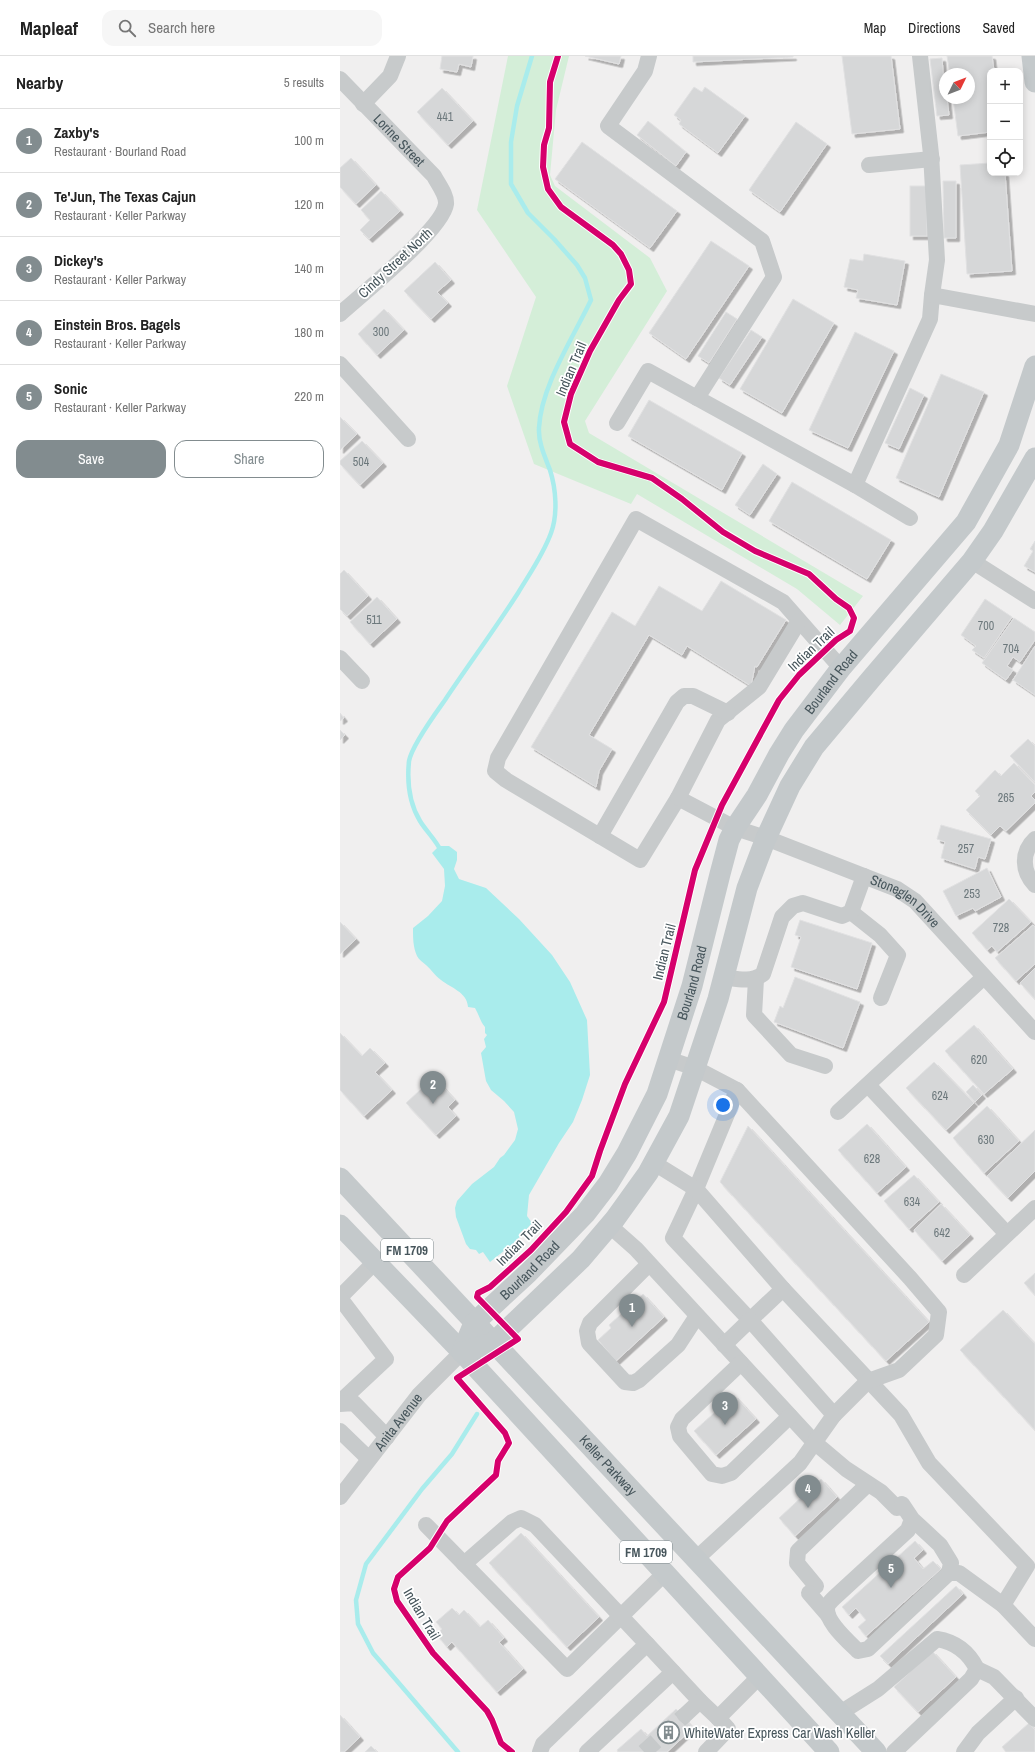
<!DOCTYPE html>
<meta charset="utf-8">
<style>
:root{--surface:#fff;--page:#f6f6f6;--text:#222;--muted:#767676;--line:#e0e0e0;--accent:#828c8f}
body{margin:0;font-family:"Archivo Narrow",sans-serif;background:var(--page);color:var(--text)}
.controls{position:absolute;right:12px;top:12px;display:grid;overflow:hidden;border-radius:8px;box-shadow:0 2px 10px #0003}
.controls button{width:36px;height:36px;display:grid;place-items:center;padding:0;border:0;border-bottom:1px solid var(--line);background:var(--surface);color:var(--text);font:20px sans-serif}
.compass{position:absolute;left:599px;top:12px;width:36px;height:36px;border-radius:50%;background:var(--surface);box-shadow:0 2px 10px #0003;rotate:47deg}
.you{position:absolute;left:383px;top:1049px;width:14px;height:14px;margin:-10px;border:3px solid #fff;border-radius:50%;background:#1a73e8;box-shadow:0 0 0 6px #1a73e833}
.badge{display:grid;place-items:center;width:26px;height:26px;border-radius:50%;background:var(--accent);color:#fff;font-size:13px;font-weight:700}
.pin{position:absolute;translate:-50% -33px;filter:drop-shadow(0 1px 2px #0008)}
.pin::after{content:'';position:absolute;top:21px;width:14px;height:12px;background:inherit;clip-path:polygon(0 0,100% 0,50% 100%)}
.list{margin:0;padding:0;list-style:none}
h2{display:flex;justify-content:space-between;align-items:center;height:52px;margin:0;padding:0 16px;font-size:17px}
h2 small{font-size:13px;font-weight:400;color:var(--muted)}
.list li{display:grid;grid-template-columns:26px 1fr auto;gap:12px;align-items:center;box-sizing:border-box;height:64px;padding:0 16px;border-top:1px solid var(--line)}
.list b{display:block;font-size:15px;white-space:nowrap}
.list p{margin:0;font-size:13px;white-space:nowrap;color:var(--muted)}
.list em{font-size:13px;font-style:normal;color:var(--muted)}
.actions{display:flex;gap:8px;padding:12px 16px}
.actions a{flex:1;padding:9px 0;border:1px solid var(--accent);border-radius:12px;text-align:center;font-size:14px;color:var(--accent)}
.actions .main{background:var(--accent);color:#fff}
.icon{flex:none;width:22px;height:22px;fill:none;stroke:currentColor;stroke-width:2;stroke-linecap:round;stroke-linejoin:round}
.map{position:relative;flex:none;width:695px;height:1696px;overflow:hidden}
header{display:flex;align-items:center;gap:24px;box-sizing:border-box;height:56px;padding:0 20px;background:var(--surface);border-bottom:1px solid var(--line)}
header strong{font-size:19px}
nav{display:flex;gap:22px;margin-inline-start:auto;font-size:14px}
.search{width:280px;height:36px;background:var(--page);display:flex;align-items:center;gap:10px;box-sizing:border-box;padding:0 14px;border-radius:12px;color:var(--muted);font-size:15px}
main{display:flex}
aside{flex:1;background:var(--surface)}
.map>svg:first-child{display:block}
.green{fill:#d4eed8}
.water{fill:#a9ecec}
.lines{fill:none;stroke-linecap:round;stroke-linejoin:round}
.stream{stroke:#a9ecec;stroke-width:4.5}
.building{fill:#d6d7d8;stroke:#e1e1e2;filter:url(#shadow)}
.minor-tunnel{stroke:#c6c9ca;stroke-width:16;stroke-dasharray:16 8;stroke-linecap:butt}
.minor{stroke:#c7cacb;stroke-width:16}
.major{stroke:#c4c9cb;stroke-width:21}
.cycleway-casing{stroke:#fff;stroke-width:8}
.cycleway{stroke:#d6006c;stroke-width:6}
.labels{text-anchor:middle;stroke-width:3.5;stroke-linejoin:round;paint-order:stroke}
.number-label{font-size:12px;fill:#6c787c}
.shield{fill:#fff;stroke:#7e898d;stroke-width:1}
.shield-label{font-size:13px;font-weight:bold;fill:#47565c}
.street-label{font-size:14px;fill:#47565c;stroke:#fff}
.poi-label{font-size:14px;fill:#47565c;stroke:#fff;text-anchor:start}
</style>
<header>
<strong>Mapleaf</strong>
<div class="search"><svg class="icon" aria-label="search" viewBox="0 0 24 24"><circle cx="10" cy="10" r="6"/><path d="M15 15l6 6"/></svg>Search here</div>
<nav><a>Map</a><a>Directions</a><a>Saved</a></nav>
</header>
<main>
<aside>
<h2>Nearby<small>5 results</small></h2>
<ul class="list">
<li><span class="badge">1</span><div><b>Zaxby's</b><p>Restaurant · Bourland Road</p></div><em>100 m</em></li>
<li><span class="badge">2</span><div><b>Te'Jun, The Texas Cajun</b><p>Restaurant · Keller Parkway</p></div><em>120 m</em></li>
<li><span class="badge">3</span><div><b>Dickey's</b><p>Restaurant · Keller Parkway</p></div><em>140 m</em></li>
<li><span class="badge">4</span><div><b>Einstein Bros. Bagels</b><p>Restaurant · Keller Parkway</p></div><em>180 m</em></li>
<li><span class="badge">5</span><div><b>Sonic</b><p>Restaurant · Keller Parkway</p></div><em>220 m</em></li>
</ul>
<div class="actions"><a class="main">Save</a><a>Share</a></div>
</aside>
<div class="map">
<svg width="695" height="1696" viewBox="0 0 695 1696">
<defs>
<filter id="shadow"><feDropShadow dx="3.5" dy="3.5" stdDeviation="0" flood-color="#0004"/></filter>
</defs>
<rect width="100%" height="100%" fill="#f0efef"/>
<!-- green -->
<polygon class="green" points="168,0 229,0 216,54 210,119 215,130 310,202 327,235 245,365 249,377 523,540 500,569 457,533 297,438 291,448 194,408 167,330 196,241 137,154"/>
<!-- water -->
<path class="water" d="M 99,790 L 109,790 L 117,796 L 117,804 L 114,813 L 119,823 L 146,832 L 179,863 L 212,899 L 230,926 L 247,964 L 250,1019 L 242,1044 L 233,1066 L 219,1087 L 189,1139 L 187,1160 L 192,1167 L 175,1186 L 150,1206 L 143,1196 L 139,1198 L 136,1194 L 130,1193 L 126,1188 L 116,1161 L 115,1152 L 117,1145 L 132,1128 L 154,1111 L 160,1102 L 164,1099 L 175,1084 L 178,1073 L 174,1056 L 164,1045 L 151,1034 L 146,1025 L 141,997 L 146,991 L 144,983 L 147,979 L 145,977 L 145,971 C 141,967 139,959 135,952 L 128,951 C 127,936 111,932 101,924 C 95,920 91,913 86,909 C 83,906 79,904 77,900 C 73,891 73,882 73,872 L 88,860 L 102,845 L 105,830 L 104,813 L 92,797 Z"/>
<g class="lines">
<!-- stream -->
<g class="stream">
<path d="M 101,795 C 96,784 86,775 80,765 C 69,747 67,725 69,705 C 72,689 95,658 105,644 C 129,608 155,573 178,537 C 190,517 203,499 211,477 C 218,458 216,433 210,414 C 205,401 198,386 199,372 C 201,330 233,282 251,244 L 245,222 L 237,209 L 214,183 L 188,157 L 171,128 L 171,86 L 177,50 L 192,0"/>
<polyline points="118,1696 33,1597 18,1568 16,1544 26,1508 82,1433 112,1398 137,1358"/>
</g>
</g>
<!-- building -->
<g class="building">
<polygon points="102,0 133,0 131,11 119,8 117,16 100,13"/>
<polygon points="245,0 281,0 279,8"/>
<polygon points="353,0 453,0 453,1 353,6"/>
<polygon points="502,0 551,0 560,73 512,78"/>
<polygon points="607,0 652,0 654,15 650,15 650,76 618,80 613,42 629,42 629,18 610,18"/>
<polygon points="602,2 605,42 607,42 609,59 597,60 590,3"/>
<polygon points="354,31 362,36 365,31 405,60 378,97 339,68 341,64 334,59"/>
<polygon points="102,32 133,65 108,89 77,56"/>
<polygon points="308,65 346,96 336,110 297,79"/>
<polygon points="456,66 487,88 440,156 409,134"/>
<polygon points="242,86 337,155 310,192 215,123"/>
<polygon points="11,102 36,129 16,148 0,131 0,112"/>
<polygon points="650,107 650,117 665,117 672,215 627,218 620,109"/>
<polygon points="603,125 616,125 616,182 604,182"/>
<rect x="570" y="130" width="17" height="50"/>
<polygon points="41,135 60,155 29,183 20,174 30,164 21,154"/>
<polygon points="371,185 409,210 346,303 309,277"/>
<polygon points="524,198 565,205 557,249 516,242 518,234 504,231 510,203 523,205"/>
<polygon points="95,206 111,224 97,236 108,247 91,263 64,235"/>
<polygon points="453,243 494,267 442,357 400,333"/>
<polygon points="44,253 64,274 37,299 18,278"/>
<polygon points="386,256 397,263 369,307 358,300"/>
<polygon points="411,274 422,281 390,329 379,322"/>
<polygon points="515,276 554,295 508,392 469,374"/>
<polygon points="601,318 644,336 599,441 556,422"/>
<polygon points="570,332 584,339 559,393 545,387"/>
<polygon points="309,344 402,397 382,434 288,380"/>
<polygon points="0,361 17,378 0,394"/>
<polygon points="22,385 43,407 20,429 0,408 0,405"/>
<polygon points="423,408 437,418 410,459 395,449"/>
<polygon points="452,426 551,484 527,523 429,465"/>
<polygon points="695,485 695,516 684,510 693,495 690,493"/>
<polygon points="4,514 28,540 7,560 0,553 0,518"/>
<polygon points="381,525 446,564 417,611 415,610 411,630 347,590 342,599 309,579 249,679 272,693 259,715 256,731 191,691 272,556 295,570 319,530 362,555"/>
<polygon points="37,541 57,563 30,588 10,566"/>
<polygon points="645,543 672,561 644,602 632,594 636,590 621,579"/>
<polygon points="674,562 695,576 695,584 680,606 673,601 667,610 673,614 666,624 642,607"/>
<polygon points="695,590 695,639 673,624"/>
<polygon points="0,657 4,662 0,665"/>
<polygon points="0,674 5,679 0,684"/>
<polygon points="688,683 695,690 695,726 670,700"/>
<polygon points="674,707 695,729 695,736 691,740 695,744 695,747 666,775 660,770 651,779 626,754 640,740 635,735 655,714 661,720"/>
<polygon points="601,769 651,783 645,803 638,801 635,813 601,802 605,786 597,783"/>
<polygon points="647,812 661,841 635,855 633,852 616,860 603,835"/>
<polygon points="669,843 691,866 657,896 652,890 647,894 632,877"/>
<polygon points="460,864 532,887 517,933 451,911 461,881 455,879"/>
<polygon points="0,866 16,883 0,898"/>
<polygon points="693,869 695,871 695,908 676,925 655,902"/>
<polygon points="695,912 695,943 680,927"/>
<polygon points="455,921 520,946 503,992 434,966 440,950 443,952"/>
<polygon points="634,969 673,1013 644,1038 605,995"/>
<polygon points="0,977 22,1000 30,992 45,1007 35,1016 52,1034 24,1060 0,1034"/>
<polygon points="594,1006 634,1047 606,1074 566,1032"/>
<polygon points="94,1021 115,1044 108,1051 116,1060 96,1079 66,1047"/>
<polygon points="633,1029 642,1039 635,1046 626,1036"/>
<polygon points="647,1050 679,1085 644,1117 613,1082"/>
<polygon points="527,1068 566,1111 537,1137 498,1094"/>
<polygon points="408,1070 589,1266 546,1305 380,1126"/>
<polygon points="695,1074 695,1115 668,1142 647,1120"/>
<polygon points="574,1119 599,1146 569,1173 544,1145"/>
<polygon points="601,1148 630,1179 602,1205 574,1174"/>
<polygon points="695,1217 695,1239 684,1227"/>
<polygon points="303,1238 324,1261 276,1305 258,1284 271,1272 269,1269"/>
<polygon points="663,1254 695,1288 695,1374 620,1294"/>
<polygon points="394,1339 416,1363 376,1399 354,1375"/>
<polygon points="481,1423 497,1441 455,1480 439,1462"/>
<polygon points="181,1477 259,1561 227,1591 149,1507"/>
<polygon points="575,1485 583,1494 574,1502 583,1513 593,1505 601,1513 526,1580 518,1571 526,1564 516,1552 509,1559 502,1551"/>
<polygon points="616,1530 623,1538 548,1608 540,1600"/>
<polygon points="112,1552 119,1559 124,1554 140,1571 148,1564 164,1582 159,1586 183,1613 157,1636 112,1586 107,1591 96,1578 102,1573 96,1566"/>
<polygon points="592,1595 616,1621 578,1656 554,1631"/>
<polygon points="336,1653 353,1672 327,1696 278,1696 277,1694 301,1673 307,1680"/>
<polygon points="0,1659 20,1681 4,1696 0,1696"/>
<polygon points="689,1667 695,1674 695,1696 666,1696 662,1691"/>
<polygon points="31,1690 37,1696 25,1696"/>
</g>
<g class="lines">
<!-- minor-tunnel -->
<polyline class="minor-tunnel" points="304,1696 345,1659"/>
<!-- minor -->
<g class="minor">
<polyline points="309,0 305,15 268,70 422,185 434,221 357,342 515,429 590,263 592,239 695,258"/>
<polyline points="580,0 591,98 597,204 592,239"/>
<path id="s1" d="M 0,23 L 94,120 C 98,128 107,139 106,148 C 103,173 21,239 0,258"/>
<polyline points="23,48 50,20 58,0"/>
<polyline points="529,109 592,103"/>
<polyline points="0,308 68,383"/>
<polyline points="277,367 308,315 357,342"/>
<polyline points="515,429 570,462"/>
<polyline points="632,505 695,545"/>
<polyline points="0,602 22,625"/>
<path id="s2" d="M 501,612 L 443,546 L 296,463 L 158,702 L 155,715 L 166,724 L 300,804 L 338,742 L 395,772 L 426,782 L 557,833 L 575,845 L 695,976"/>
<polyline points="338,742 378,664 419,631 459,565"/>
<polyline points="260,780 337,646 344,640 353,640 388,657"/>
<path d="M 695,783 C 681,796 682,816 695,829"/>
<polyline points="511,856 540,879 558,899 541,942"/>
<path d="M 384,921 C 398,923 410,927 423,918 L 442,861 L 453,850 L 463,847 L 502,860 L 511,856 L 524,820"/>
<polyline points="416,923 414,959 451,999 485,1010"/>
<polyline points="328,1003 355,1012 397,1034 356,1133 333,1182 410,1264 443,1233"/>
<polyline points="528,1029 667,1178"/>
<polyline points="498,1056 644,921"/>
<polyline points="314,1107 356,1133 443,1233 561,1359 589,1407 687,1510 663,1549 695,1583"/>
<polyline points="270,1170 296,1193 474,1386 506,1413 541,1436 557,1452"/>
<polyline points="309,1208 250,1267 247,1275 249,1287 285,1326 293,1327 299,1324 338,1289 357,1260"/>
<polyline points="624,1219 695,1152"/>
<polyline points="0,1241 35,1206"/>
<polyline points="384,1289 410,1264 494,1359 528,1325 559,1314 596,1279 599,1256 570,1222 397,1034"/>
<polyline points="401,1307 342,1363 338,1371 340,1380 372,1418 382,1420 391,1417 450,1360"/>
<polyline points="0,1346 46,1303 0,1242"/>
<polyline points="0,1348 14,1347 47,1381"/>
<polyline points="0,1375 29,1403"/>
<path id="s3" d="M 0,1441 L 79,1339 L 122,1296"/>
<path d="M 562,1448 L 572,1463 L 600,1489 L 611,1507 L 609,1517 L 528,1593 L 518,1595 C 509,1586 482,1563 488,1549 C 489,1547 492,1544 494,1542 L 568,1474 L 572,1463"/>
<polyline points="86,1469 227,1613 325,1517"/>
<polyline points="356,1503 460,1407 494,1359"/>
<polyline points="124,1508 172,1466 181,1462 195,1469 307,1588 203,1688 200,1696"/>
<polyline points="609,1517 619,1517 663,1549"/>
<polyline points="476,1530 457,1507 458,1495 528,1428"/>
<polyline points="469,1537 488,1559"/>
<polyline points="307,1588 360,1645"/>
<polyline points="637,1613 654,1621 695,1663"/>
<path d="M 500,1657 L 538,1633 L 597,1583 C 616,1586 629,1597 637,1613 L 631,1623 L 554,1696"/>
<polyline points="345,1659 360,1645 378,1662"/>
<polyline points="247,1696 333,1616"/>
<polyline points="366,1696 388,1673 378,1662 420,1620"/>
<polyline points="624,1696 638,1677 676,1642"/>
</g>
<!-- major -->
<g class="major">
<polyline points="692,0 695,26"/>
<path id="s4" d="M 0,1122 L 536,1696"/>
<polyline points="0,1169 122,1296 489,1696"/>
<path id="s5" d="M 122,1296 L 134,1267 L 188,1217 L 245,1158 L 268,1128 L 287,1097 L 317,1038 L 352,930 L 380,818 L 389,784 L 395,772 L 417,739 L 439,698 L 454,674 L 501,612 L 626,466 L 669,389 L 695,310"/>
<polyline points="122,1296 153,1287 241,1203 275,1163 308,1117 339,1060 378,943 407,832 426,782 450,730 474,691 531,623 632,505 653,475 695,402"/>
</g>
<defs>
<polyline id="cycleway" points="172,1696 161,1687 152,1664 147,1655 93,1597 57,1545 54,1533 58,1521 90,1492 107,1465 156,1419 158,1405 169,1387 165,1377 117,1322 178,1283 137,1241 138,1237 150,1231 191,1194 226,1156 252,1120 260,1095 285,1028 324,946 355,814 382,749 439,644 459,619 496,584 510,575 514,562 509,552 496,543 469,518 415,495 383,476 342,443 312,422 258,406 230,388 224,366 231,338 250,295 279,244 291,228 289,214 281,198 273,189 221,151 208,133 203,111 204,89 209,72 210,26 218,0"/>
</defs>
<!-- cycleway casing -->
<use href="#cycleway" class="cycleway-casing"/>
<!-- cycleway -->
<use href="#cycleway" class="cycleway"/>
</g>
<!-- icons -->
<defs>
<symbol id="building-ring" viewBox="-11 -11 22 22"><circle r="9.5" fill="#fff" stroke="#828c8f" stroke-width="1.5"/><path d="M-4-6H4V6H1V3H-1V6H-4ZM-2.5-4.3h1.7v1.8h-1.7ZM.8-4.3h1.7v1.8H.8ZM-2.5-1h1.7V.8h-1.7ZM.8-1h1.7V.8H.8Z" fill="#828c8f"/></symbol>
</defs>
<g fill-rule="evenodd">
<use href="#building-ring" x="316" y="1664" width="25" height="25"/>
</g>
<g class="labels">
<!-- number labels -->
<g class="number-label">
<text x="105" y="65">441</text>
<text x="41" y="280">300</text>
<text x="21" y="410">504</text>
<text x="34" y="568">511</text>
<text x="646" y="574">700</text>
<text x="671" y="597">704</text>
<text x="666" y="746">265</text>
<text x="626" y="797">257</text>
<text x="632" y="842">253</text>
<text x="661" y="876">728</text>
<text x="639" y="1008">620</text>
<text x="600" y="1044">624</text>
<text x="646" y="1088">630</text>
<text x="532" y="1107">628</text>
<text x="572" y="1150">634</text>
<text x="602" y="1181">642</text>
</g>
<!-- shield labels -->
<g class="shield">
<rect x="41" y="1183" width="52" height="22" rx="3"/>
<rect x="280" y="1485" width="52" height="22" rx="3"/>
</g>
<g class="shield-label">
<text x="67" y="1199">FM 1709</text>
<text x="306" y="1501">FM 1709</text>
</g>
<!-- street labels -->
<g class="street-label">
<text dy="5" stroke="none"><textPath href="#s1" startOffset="85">Lorine Street</textPath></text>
<text transform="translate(55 207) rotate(-43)" y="5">Cindy Street North</text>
<text transform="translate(231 313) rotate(-67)" y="5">Indian Trail</text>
<text transform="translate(471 593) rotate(-43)" y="5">Indian Trail</text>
<text dy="5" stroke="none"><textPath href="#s5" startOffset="780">Bourland Road</textPath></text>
<text dy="5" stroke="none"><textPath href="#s2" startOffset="1040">Stoneglen Drive</textPath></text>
<text transform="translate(324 896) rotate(-76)" y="5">Indian Trail</text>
<text dy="5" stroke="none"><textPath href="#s5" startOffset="444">Bourland Road</textPath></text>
<text transform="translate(179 1187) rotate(-45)" y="5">Indian Trail</text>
<text dy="5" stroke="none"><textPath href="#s5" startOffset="108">Bourland Road</textPath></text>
<text dy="5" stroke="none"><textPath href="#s3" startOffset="95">Anita Avenue</textPath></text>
<text dy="5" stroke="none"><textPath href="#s4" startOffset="393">Keller Parkway</textPath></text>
<text transform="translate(82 1558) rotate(59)" y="5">Indian Trail</text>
</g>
<!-- poi labels -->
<g class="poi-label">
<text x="344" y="1682">WhiteWater Express Car Wash Keller</text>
</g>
</g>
</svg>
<div class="controls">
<button>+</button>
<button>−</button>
<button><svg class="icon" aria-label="locate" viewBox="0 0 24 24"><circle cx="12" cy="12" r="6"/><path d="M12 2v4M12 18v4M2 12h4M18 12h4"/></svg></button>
</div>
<svg class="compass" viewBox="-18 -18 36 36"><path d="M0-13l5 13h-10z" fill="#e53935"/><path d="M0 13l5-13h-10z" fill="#767676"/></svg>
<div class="you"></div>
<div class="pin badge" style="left:292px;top:1271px">1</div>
<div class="pin badge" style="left:93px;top:1048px">2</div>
<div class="pin badge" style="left:385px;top:1369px">3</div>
<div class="pin badge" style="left:468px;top:1452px">4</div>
<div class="pin badge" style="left:551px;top:1532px">5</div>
</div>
</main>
